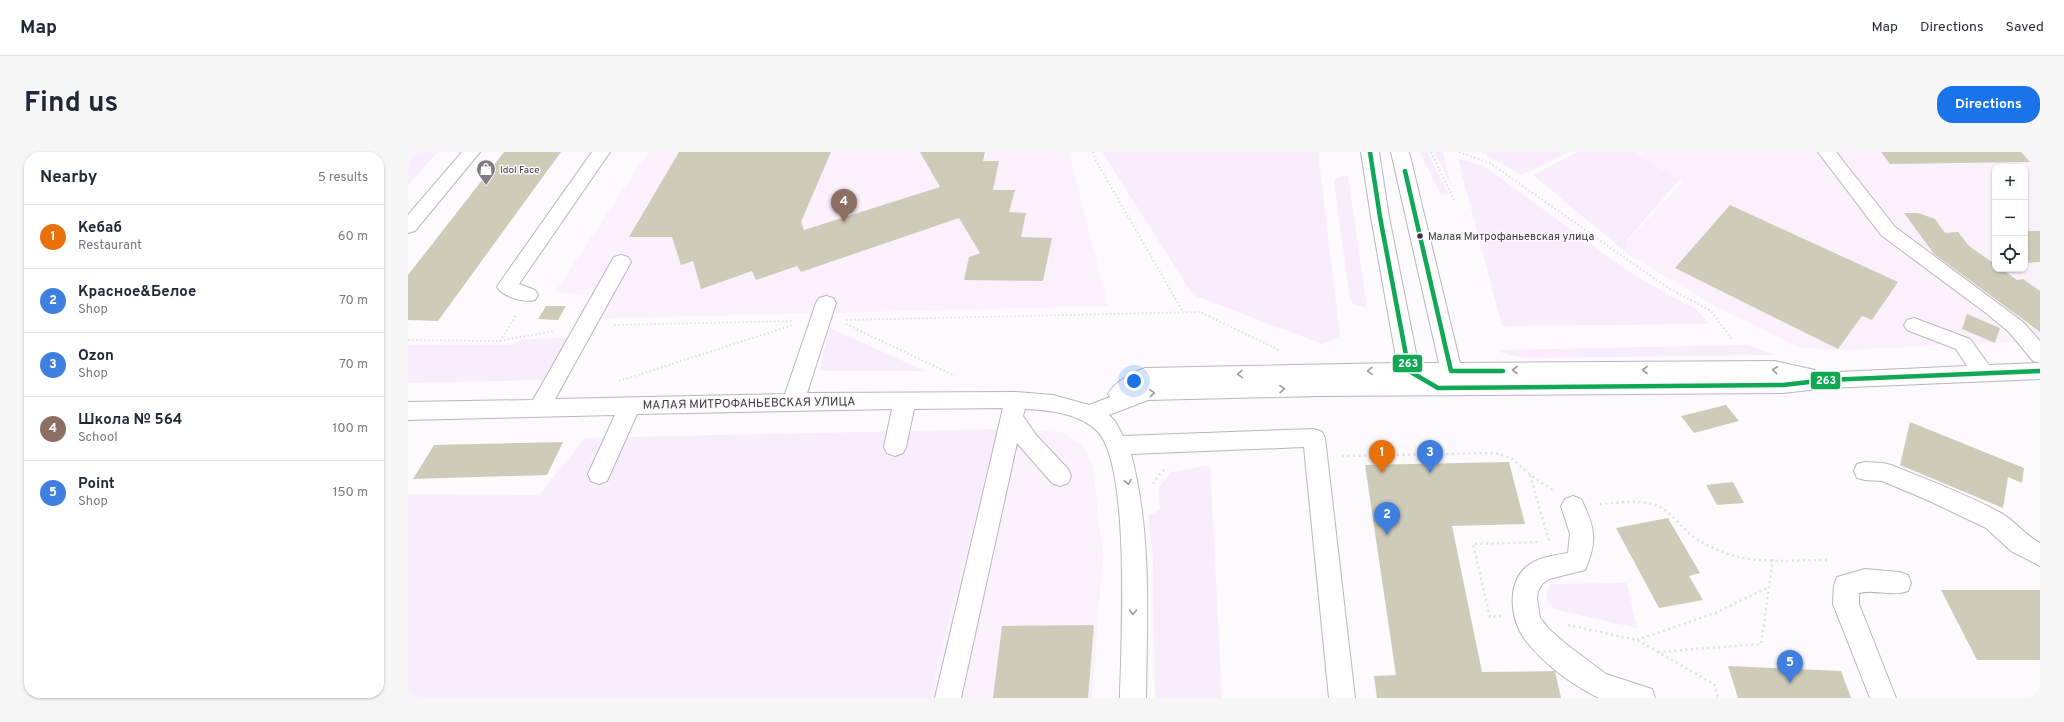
<!DOCTYPE html>
<meta charset="utf-8">
<style>
:root{--surface:#fff;--page:#f6f6f7;--text:#1f2937;--muted:#747a83;--line:#e0e1e3;--accent:#1a73e8}
body{margin:0;font-family:Overpass,sans-serif;background:var(--page);color:var(--text)}
.controls{position:absolute;right:12px;top:12px;display:grid;overflow:hidden;border-radius:8px;box-shadow:0 1px 3px #0004}
.controls button{width:36px;height:36px;display:grid;place-items:center;padding:0;border:0;border-bottom:1px solid var(--line);background:var(--surface);color:var(--text);font:20px sans-serif}
.you{position:absolute;left:726px;top:229px;width:14px;height:14px;margin:-10px;border:3px solid #fff;border-radius:50%;background:#1a73e8;box-shadow:0 0 0 6px #1a73e833}
.badge{display:grid;place-items:center;width:26px;height:26px;border-radius:50%;background:var(--accent);color:#fff;font-size:13px;font-weight:700}
.pin{position:absolute;translate:-50% -33px;filter:drop-shadow(0 1px 2px #0008)}
.pin::after{content:'';position:absolute;top:21px;width:14px;height:12px;background:inherit;clip-path:polygon(0 0,100% 0,50% 100%)}
.list{margin:0;padding:0;list-style:none}
h2{display:flex;justify-content:space-between;align-items:center;height:52px;margin:0;padding:0 16px;font-size:17px}
h2 small{font-size:13px;font-weight:400;color:var(--muted)}
.list li{display:grid;grid-template-columns:26px 1fr auto;gap:12px;align-items:center;box-sizing:border-box;height:64px;padding:0 16px;border-top:1px solid var(--line)}
.list b{display:block;font-size:15px;white-space:nowrap}
.list p{margin:0;font-size:13px;white-space:nowrap;color:var(--muted)}
.list em{font-size:13px;font-style:normal;color:var(--muted)}
.icon{flex:none;width:22px;height:22px;fill:none;stroke:currentColor;stroke-width:2;stroke-linecap:round;stroke-linejoin:round}
.map{position:relative;flex:none;width:1632px;height:546px;overflow:hidden;border-radius:16px}
header{display:flex;align-items:center;gap:24px;box-sizing:border-box;height:56px;padding:0 20px;background:var(--surface);border-bottom:1px solid var(--line)}
header strong{font-size:19px}
nav{display:flex;gap:22px;margin-inline-start:auto;font-size:14px}
.intro{display:flex;align-items:center;justify-content:space-between;box-sizing:border-box;height:96px;padding:0 24px}
h1{margin:0;font-size:28px}
.button{padding:10px 18px;border-radius:16px;background:var(--accent);color:#fff;font-size:14px;font-weight:700}
main{display:flex;gap:24px;padding:0 24px}
aside{flex:1;background:var(--surface);border-radius:16px;box-shadow:0 1px 3px #0004}
.map>svg:first-child{display:block}
.built{fill:#faf1fc;fill-rule:evenodd}
.green{fill:#f9ecfc}
.building{fill:#cfcbb9}
.lines{fill:none;stroke-linecap:round;stroke-linejoin:round}
.minor-casing{stroke:#bbb6bd;stroke-width:2}
.path-far1{stroke:#e0dfe0;stroke-width:2;stroke-dasharray:1.5 2.5;stroke-linecap:butt}
.path{stroke:#e0dfe0;stroke-width:2.5;stroke-dasharray:2 3.5;stroke-linecap:butt}
.minor{fill:#fffeff;fill-rule:evenodd}
.bus-1-casing{stroke:#fdf9fe;stroke-width:7}
.bus-1{stroke:#10a855;stroke-width:4.5}
.oneway{stroke:#a09aa0}
.bus-dot{fill:#403741;stroke:#fdf9fe;stroke-width:1.5}
.labels{text-anchor:middle;stroke-width:3;stroke-linejoin:round;paint-order:stroke}
.far-poi-label{font-size:10px;fill:#403741;stroke:#fdf9fe;text-anchor:start}
.bus-label{font-size:11px;fill:#403741;stroke:#fdf9fe;text-anchor:start}
.street-label{font-size:12px;fill:#403741;stroke:#fdf9fe}
.line-badge{stroke:#fdf9fe;stroke-width:1.5}
.badge-label{font-size:11px;text-anchor:middle;font-weight:bold;fill:#fff}
</style>
<header>
<strong>Map</strong>
<nav><a>Map</a><a>Directions</a><a>Saved</a></nav>
</header>
<div class="intro"><h1>Find us</h1><a class="button">Directions</a></div>
<main>
<aside>
<h2>Nearby<small>5 results</small></h2>
<ul class="list">
<li><span class="badge" style="background:#e8710a">1</span><div><b>Кебаб</b><p>Restaurant</p></div><em>60 m</em></li>
<li><span class="badge" style="background:#3f7fe0">2</span><div><b>Красное&amp;Белое</b><p>Shop</p></div><em>70 m</em></li>
<li><span class="badge" style="background:#3f7fe0">3</span><div><b>Ozon</b><p>Shop</p></div><em>70 m</em></li>
<li><span class="badge" style="background:#8d6e63">4</span><div><b>Школа № 564</b><p>School</p></div><em>100 m</em></li>
<li><span class="badge" style="background:#3f7fe0">5</span><div><b>Point</b><p>Shop</p></div><em>150 m</em></li>
</ul>
</aside>
<div class="map">
<svg width="1632" height="546" viewBox="0 0 1632 546">
<rect width="100%" height="100%" fill="#fcfafd"/>
<!-- built -->
<g class="built">
<polygon points="240,0 661,0 700,154 168,167 182,143 147,140"/>
<path d="M 1226,0 L 1632,0 L 1632,189 L 1437,198 L 1392,196 L 1310,156 L 1220,102 L 1218,90 L 1275,30 ZM 1587,15 L 1617,15 L 1617,117 L 1587,117 Z"/>
<polygon points="590,277 654,280 674,293 684,310 695,402 684,546 521,546"/>
</g>
<!-- green -->
<g class="green">
<polygon points="0,0 30,0 0,33"/>
<polygon points="694,0 910,0 932,184 914,192 785,143"/>
<polygon points="1012,0 1019,0 1040,42 1033,43"/>
<polygon points="1026,0 1035,0 1044,36"/>
<polygon points="1073,0 1160,0 1114,23"/>
<polygon points="1170,0 1226,0 1271,28 1218,89 1220,102 1125,23"/>
<polygon points="1050,7 1076,14 1214,115 1260,143 1287,156 1301,172 1094,174"/>
<polygon points="940,23 959,156 945,152 942,147 926,30 928,26"/>
<polygon points="422,176 517,219 411,219"/>
<polygon points="160,186 134,228 0,231 0,193 104,193 115,187"/>
<polygon points="1340,193 1367,203 1117,206 1101,203 1087,198"/>
<polygon points="590,277 521,546 0,546 0,342 131,343 177,286"/>
<polygon points="802,313 814,546 747,546 745,405 740,364 752,358 750,337 763,320"/>
<polygon points="1219,431 1229,476 1145,457 1138,444 1142,432"/>
</g>
<!-- building -->
<g class="building">
<polygon points="96,0 153,0 30,169 0,168 0,123"/>
<polygon points="271,0 423,0 393,70 396,78 532,35 512,0 577,0 575,9 591,9 585,38 607,38 601,60 618,61 613,85 644,86 635,129 556,128 561,105 572,101 551,66 393,120 389,114 348,128 344,119 293,137 285,109 273,113 264,85 221,85"/>
<polygon points="1473,0 1613,0 1622,10 1482,12"/>
<polygon points="1322,53 1490,130 1464,168 1454,164 1430,197 1267,116"/>
<polygon points="1496,61 1510,61 1527,67 1537,81 1550,80 1561,94 1587,112 1587,117 1594,117 1609,128 1615,127 1632,139 1632,180 1526,102"/>
<polygon points="1617,79 1632,79 1632,110 1617,111"/>
<polygon points="138,154 158,154 150,168 130,167"/>
<polygon points="1559,162 1592,176 1587,191 1554,177"/>
<polygon points="1318,253 1331,269 1286,281 1273,264"/>
<polygon points="1502,270 1616,316 1614,331 1600,325 1595,356 1492,313"/>
<polygon points="155,290 139,323 5,327 26,293"/>
<polygon points="1101,310 1117,372 1044,374 1074,520 1147,519 1153,546 969,546 966,524 988,523 957,313"/>
<polygon points="1325,330 1336,351 1309,353 1298,333"/>
<polygon points="1260,366 1292,421 1281,424 1295,448 1251,456 1208,376"/>
<polygon points="1533,438 1632,438 1632,508 1569,508"/>
<polygon points="686,473 680,546 585,546 594,474"/>
<polygon points="1320,514 1433,519 1443,546 1330,546"/>
</g>
<g class="lines">
<defs>
<g id="minor">
<polygon points="54,0 72,0 7,79 0,81 0,63"/>
<path d="M 184,0 L 202,0 L 111,132 L 127,138 L 130,143 L 127,148 C 116,151 95,145 89,135 L 92,130 Z"/>
<path d="M 953,0 L 971,0 L 981,65 L 1010,211 L 1031,211 L 983,0 L 1001,0 L 1052,211 L 1367,209 L 1407,218 L 1409,221 L 1559,214 L 1548,197 L 1499,178 L 1496,173 L 1499,168 L 1506,166 L 1562,187 L 1581,213 L 1632,211 L 1632,227 L 1419,236 L 1375,241 L 910,244 L 740,248 L 701,263 L 707,269 L 715,284 L 906,277 L 914,280 L 917,286 L 947,546 L 921,546 L 896,295 L 723,302 C 744,381 739,465 738,546 L 712,546 C 713,493 723,316 690,280 C 672,261 641,258 617,257 L 615,264 L 628,283 L 660,317 L 663,324 L 660,331 L 652,334 L 644,331 L 609,291 L 553,546 L 527,546 L 595,256 L 506,257 L 498,295 L 495,301 L 487,304 L 479,301 L 476,295 L 484,257 L 229,262 L 199,329 L 191,332 L 183,329 L 180,322 L 207,263 L 0,268 L 0,250 L 125,248 L 206,105 L 213,103 L 220,105 L 223,110 L 147,247 L 377,242 L 408,151 L 411,146 L 418,144 L 425,146 L 428,151 L 399,241 L 608,240 L 645,243 L 681,253 L 702,245 L 700,242 C 706,230 725,220 737,216 L 989,211 L 963,65 ZM 1184,226 L 1043,227 L 1044,227 Z"/>
<polygon points="1410,0 1428,0 1487,75 1615,170 1632,189 1632,211 1625,209 1601,180 1578,161 1473,83"/>
<path d="M 1457,310 L 1475,311 L 1483,313 C 1520,328 1558,342 1593,361 C 1607,369 1617,383 1632,391 L 1632,414 L 1603,399 L 1578,376 L 1517,347 L 1474,329 L 1457,328 L 1449,326 L 1446,319 L 1449,312 Z"/>
<path d="M 1165,344 L 1173,347 C 1187,375 1190,389 1177,418 L 1141,427 L 1134,432 L 1130,439 L 1129,447 L 1132,466 L 1141,477 L 1158,492 L 1198,522 L 1244,537 L 1247,546 L 1191,546 L 1187,544 C 1162,531 1135,511 1118,489 C 1102,468 1097,429 1122,412 C 1133,405 1147,403 1160,401 L 1162,382 L 1153,354 L 1157,347 Z"/>
<path d="M 1457,417 L 1491,420 L 1500,423 L 1503,431 L 1500,439 C 1484,445 1467,437 1451,441 L 1451,452 L 1488,546 L 1462,546 L 1425,452 L 1426,433 L 1429,425 Z"/>
</g>
</defs>
<!-- minor casing -->
<use href="#minor" class="minor-casing"/>
<!-- path-far1 -->
<g class="path-far1">
<polyline points="685,0 687,7 775,160"/>
<polyline points="1023,0 1047,50"/>
<polyline points="1051,0 1082,11 1257,134 1303,159 1325,188"/>
<polyline points="438,168 792,160 871,198"/>
<polyline points="438,172 547,224"/>
<polyline points="206,173 385,169"/>
<polyline points="0,188 92,189 109,162"/>
<polyline points="92,189 146,179"/>
<polyline points="211,229 385,173"/>
</g>
<!-- path -->
<g class="path">
<polyline points="934,304 1087,301 1103,306 1125,325 1146,339"/>
<polyline points="1122,323 1141,389"/>
<polyline points="745,332 753,320 759,316"/>
<path d="M 1192,352 C 1210,351 1229,347 1247,353 C 1262,358 1270,372 1282,382 C 1291,390 1303,395 1314,400 C 1347,413 1385,408 1420,408"/>
<polyline points="1093,464 1082,465 1065,392 1132,390"/>
<polyline points="1160,473 1229,488 1306,532 1310,546"/>
<polyline points="1229,488 1307,461 1361,435"/>
<polyline points="1250,500 1353,492 1365,407"/>
</g>
<!-- minor -->
<use href="#minor" class="minor"/>
<defs>
<g id="bus-1">
<polyline points="962,0 972,65 1001,219 1030,236 1375,233 1419,228 1632,219"/>
<polyline points="997,19 1043,219 1095,219"/>
</g>
</defs>
<!-- bus-1 casing -->
<use href="#bus-1" class="bus-1-casing"/>
<!-- bus-1 -->
<use href="#bus-1" class="bus-1"/>
</g>
<!-- one-way arrows -->
<defs><path id="oneway-chevron" d="M-2-3.5L2.5 0L-2 3.5" fill="none" stroke-width="1.6" stroke-linecap="round" stroke-linejoin="round"/></defs>
<g class="oneway">
<use href="#oneway-chevron" transform="translate(1107 218) rotate(180)"/>
<use href="#oneway-chevron" transform="translate(1237 218) rotate(180)"/>
<use href="#oneway-chevron" transform="translate(1367 218) rotate(-174)"/>
<use href="#oneway-chevron" transform="translate(962 219) rotate(179)"/>
<use href="#oneway-chevron" transform="translate(832 222) rotate(179)"/>
<use href="#oneway-chevron" transform="translate(874 237) rotate(-1)"/>
<use href="#oneway-chevron" transform="translate(744 241) rotate(-4)"/>
<use href="#oneway-chevron" transform="translate(720 330) rotate(80)"/>
<use href="#oneway-chevron" transform="translate(725 460) rotate(90)"/>
</g>
<!-- icons -->
<defs>
<symbol id="shop-pin" viewBox="-11 -11 22 30"><path d="M0 17L-7.5 6A9.5 9.5 0 1 1 7.5 6Z" fill="#827b83" stroke="#fdf9fe"/><path d="M-5-2.5h2.3a2.7 3.5 0 0 1 5.4 0H5L5.5 6h-11ZM-1.5-2.5h3a1.5 2.3 0 0 0-3 0Z" fill="#fff"/></symbol>
</defs>
<g fill-rule="evenodd">
<use href="#shop-pin" x="67" y="6" width="22" height="30"/>
</g>
<!-- markers -->
<circle class="bus-dot" cx="1012" cy="84" r="3.5"/>
<g class="labels">
<!-- far-poi labels -->
<g class="far-poi-label">
<text x="92" y="21">Idol Face</text>
</g>
<!-- bus labels -->
<g class="bus-label">
<text x="1020" y="88">Малая Митрофаньевская улица</text>
</g>
<!-- street labels -->
<g class="street-label">
<text transform="translate(341 251) rotate(-1)" y="4">МАЛАЯ МИТРОФАНЬЕВСКАЯ УЛИЦА</text>
</g>
</g>
<g class="line-badge">
<rect x="984" y="202" width="31" height="19" rx="4" fill="#10a855"/>
<rect x="1402" y="219" width="31" height="19" rx="4" fill="#10a855"/>
</g>
<g class="badge-label">
<text x="1000" y="215">263</text>
<text x="1418" y="232">263</text>
</g>
</svg>
<div class="controls">
<button>+</button>
<button>−</button>
<button><svg class="icon" aria-label="locate" viewBox="0 0 24 24"><circle cx="12" cy="12" r="6"/><path d="M12 2v4M12 18v4M2 12h4M18 12h4"/></svg></button>
</div>
<div class="you"></div>
<div class="pin badge" style="left:974px;top:321px;background:#e8710a">1</div>
<div class="pin badge" style="left:979px;top:383px;background:#3f7fe0">2</div>
<div class="pin badge" style="left:1022px;top:321px;background:#3f7fe0">3</div>
<div class="pin badge" style="left:436px;top:70px;background:#8d6e63">4</div>
<div class="pin badge" style="left:1382px;top:531px;background:#3f7fe0">5</div>
</div>
</main>
